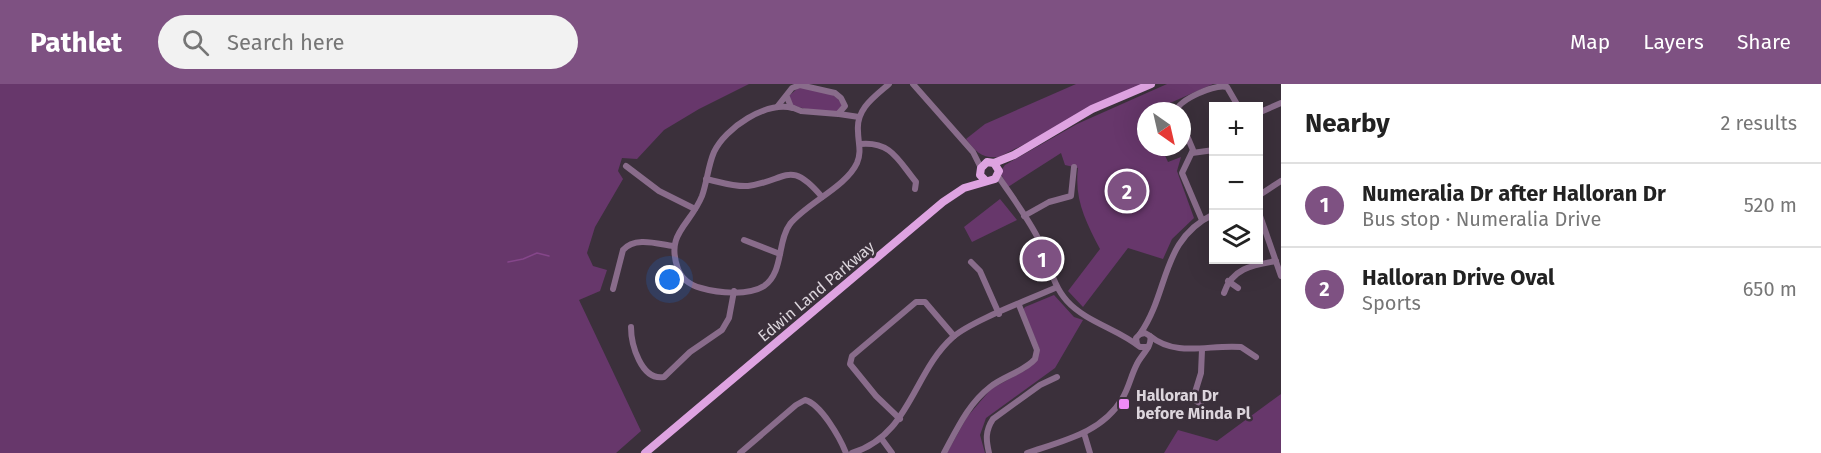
<!DOCTYPE html>
<meta charset="utf-8">
<style>
:root{--surface:#fff;--page:#f2f2f2;--text:#222;--muted:#767676;--line:#e0e0e0;--accent:#7e5182}
body{margin:0;font-family:"Fira Sans",sans-serif;background:var(--page);color:var(--text)}
.controls{position:absolute;right:18px;top:18px;display:grid;overflow:hidden;border-radius:0px;box-shadow:0 6px 24px #0002}
.controls button{width:54px;height:54px;display:grid;place-items:center;padding:0;border:0;border-bottom:2px solid var(--line);background:var(--surface);color:var(--text);font:30px sans-serif}
.compass{position:absolute;left:1137px;top:18px;width:54px;height:54px;border-radius:50%;background:var(--surface);box-shadow:0 6px 24px #0002;rotate:146deg}
.you{position:absolute;left:670px;top:196px;width:21px;height:21px;margin:-15px;border:4px solid #fff;border-radius:50%;background:#1a73e8;box-shadow:0 0 0 9px #1a73e833}
.badge{display:grid;place-items:center;width:39px;height:39px;border-radius:50%;background:var(--accent);color:#fff;font-size:20px;font-weight:700}
.pin{position:absolute;translate:-50% -50%;border:3px solid #fff;box-shadow:0 2px 6px #0006}
.list{margin:0;padding:0;list-style:none}
h2{display:flex;justify-content:space-between;align-items:center;height:78px;margin:0;padding:0 24px;font-size:26px}
h2 small{font-size:20px;font-weight:400;color:var(--muted)}
.list li{display:grid;grid-template-columns:39px 1fr auto;gap:18px;align-items:center;box-sizing:border-box;height:84px;padding:0 24px;border-top:2px solid var(--line)}
.list b{display:block;font-size:22px;white-space:nowrap}
.list p{margin:0;font-size:20px;white-space:nowrap;color:var(--muted)}
.list em{font-size:20px;font-style:normal;color:var(--muted)}
.icon{flex:none;width:33px;height:33px;fill:none;stroke:currentColor;stroke-width:2;stroke-linecap:round;stroke-linejoin:round}
.map{position:relative;flex:none;width:1281px;height:369px;overflow:hidden}
header{display:flex;align-items:center;gap:36px;box-sizing:border-box;height:84px;padding:0 30px;background:var(--accent);color:#fff}
header strong{font-size:28px}
nav{display:flex;gap:33px;margin-inline-start:auto;font-size:21px}
.search{width:420px;height:54px;background:var(--page);display:flex;align-items:center;gap:15px;box-sizing:border-box;padding:0 21px;border-radius:33px;color:var(--muted);font-size:22px}
main{display:flex}
aside{flex:1;background:var(--surface)}
.map>svg:first-child{display:block}
.green{fill:#67376b}
.lines{fill:none;stroke-linecap:round;stroke-linejoin:round}
.stream{stroke:#85468a;stroke-width:1.5}
.minor{stroke:#896c8b;stroke-width:6}
.major{stroke:#dea3e1;stroke-width:8}
.poi-dot{fill:#ef8bf7;stroke:#3b303b;stroke-width:2}
.labels{text-anchor:middle;stroke-width:5;stroke-linejoin:round;paint-order:stroke}
.street-label{font-size:16px;fill:#dcd5dc;stroke:#3b303b}
.poi-label{font-size:16px;font-weight:bold;fill:#dcd5dc;stroke:#3b303b;text-anchor:start}
</style>
<header>
<strong>Pathlet</strong>
<div class="search"><svg class="icon" aria-label="search" viewBox="0 0 24 24"><circle cx="10" cy="10" r="6"/><path d="M15 15l6 6"/></svg>Search here</div>
<nav><a>Map</a><a>Layers</a><a>Share</a></nav>
</header>
<main>
<div class="map">
<svg width="1281" height="369" viewBox="0 0 1281 369">
<rect width="100%" height="100%" fill="#3b303b"/>
<!-- green -->
<g class="green">
<polygon points="0,0 749,0 699,25 664,46 637,75 622,74 618,87 623,95 595,143 587,169 593,182 607,186 600,207 579,216 641,347 616,369 0,369"/>
<path d="M 1076,0 L 1143,0 L 999,73 C 982,75 976,68 966,55 L 985,40 Z"/>
<path d="M 1167,0 L 1213,0 L 1152,27 L 1146,27 L 1145,30 L 1146,63 L 1161,63 L 1168,78 L 1181,73 L 1177,87 L 1194,134 L 1172,155 L 1163,175 L 1128,164 L 1083,223 L 1068,207 L 1100,165 C 1086,138 1074,115 1078,84 L 1065,81 L 1061,69 L 1008,103 L 1000,88 L 1005,81 L 1077,40 Z"/>
<path d="M 799,3 C 814,6 837,6 842,22 L 839,27 C 828,28 801,26 791,20 L 789,12 Z"/>
<polygon points="1000,115 1017,136 972,158 964,143"/>
<polygon points="1054,211 1074,233 1083,236 1055,284 986,334 980,351 985,369 947,369 967,333 991,305 1026,286 1040,266 1023,226 1025,223"/>
<polygon points="1281,310 1281,369 1164,369 1178,346 1217,357"/>
</g>
<g class="lines">
<!-- stream -->
<polyline class="stream" points="508,178 523,175 537,169 549,172"/>
<!-- minor -->
<g class="minor">
<polyline points="913,0 973,68 981,84"/>
<polyline points="777,23 792,4 800,1 835,9 841,14 845,22 838,30 801,27 791,23 787,13"/>
<path d="M 793,24 C 766,17 725,44 714,68 C 708,82 707,98 702,112 C 690,142 665,149 678,185 C 682,196 690,201 701,204 C 718,209 749,212 764,202 C 784,188 777,157 790,140 C 807,119 846,103 857,79 C 862,67 858,59 858,47 C 856,25 874,13 889,0"/>
<path d="M 1176,27 C 1180,15 1215,0 1227,3 L 1238,22"/>
<polyline points="1258,29 1281,19"/>
<polyline points="839,30 859,33"/>
<polyline points="1182,40 1193,66 1182,89 1202,136"/>
<path d="M 860,60 C 891,57 898,76 916,98 L 915,105"/>
<polyline points="1192,69 1214,66"/>
<polyline points="626,82 659,107 695,125"/>
<path d="M 998,92 C 1012,113 1029,135 1040,158 C 1049,177 1052,201 1067,217 C 1086,238 1118,245 1140,263 L 1148,263"/>
<path d="M 706,95 C 720,98 734,103 748,102 C 787,97 789,74 822,113"/>
<polyline points="1258,112 1281,97"/>
<polyline points="1258,126 1281,192"/>
<polyline points="1024,132 1049,118 1071,112 1074,83"/>
<polyline points="744,156 780,170"/>
<polyline points="971,178 980,187 999,230"/>
<polyline points="1228,197 1238,204"/>
<path d="M 613,205 L 623,166 C 635,152 658,160 673,162"/>
<path d="M 1224,209 C 1232,184 1253,181 1276,177"/>
<path d="M 631,243 C 631,260 641,297 664,293 L 690,268 L 722,246 L 729,234 L 734,207"/>
<path d="M 1140,250 C 1170,207 1160,156 1214,130"/>
<path d="M 1150,252 C 1177,274 1210,260 1241,263 L 1256,273"/>
<polyline points="1186,311 1201,320"/>
<polyline points="1193,315 1201,289 1202,266"/>
<polyline points="900,335 876,312 850,280 852,272 916,218 925,218 954,252"/>
<polyline points="1084,349 1090,369"/>
<polyline points="881,354 892,369"/>
<path d="M 740,369 L 796,321 L 805,316 C 821,320 840,354 846,369"/>
<path d="M 852,369 C 910,352 913,288 953,253 C 973,236 1031,215 1057,203"/>
<path d="M 944,369 C 957,345 968,320 990,303 C 1004,292 1025,287 1035,275 L 1037,266 L 1019,221"/>
<path d="M 989,369 C 986,356 985,347 993,335 L 1040,301 L 1057,293"/>
<path d="M 1027,369 C 1062,357 1102,349 1122,315 C 1129,304 1131,291 1137,280 C 1141,271 1153,262 1150,252 L 1145,249 L 1140,250 L 1136,254 L 1137,260"/>
</g>
<!-- major -->
<g class="major">
<polyline points="994,79 1014,71 1092,25 1151,0"/>
<polyline points="645,369 943,118 964,104 995,95 999,87 994,79 987,78 981,84 980,91 985,96"/>
</g>
</g>
<!-- markers -->
<rect class="poi-dot" x="1118" y="314" width="12" height="12" rx="3"/>
<g class="labels">
<!-- street labels -->
<g class="street-label">
<text transform="translate(816 207) rotate(-40)" y="6">Edwin Land Parkway</text>
</g>
<!-- poi labels -->
<g class="poi-label">
<text x="1136" y="317">Halloran Dr<tspan x="1136" dy="18">before Minda Pl</tspan></text>
</g>
</g>
</svg>
<div class="controls">
<button>+</button>
<button>−</button>
<button><svg class="icon" aria-label="layers" viewBox="0 0 24 24"><path d="M12 4l9 5-9 5-9-5zM3 14l9 5 9-5"/></svg></button>
</div>
<svg class="compass" viewBox="-18 -18 36 36"><path d="M0-13l5 13h-10z" fill="#e53935"/><path d="M0 13l5-13h-10z" fill="#767676"/></svg>
<div class="you"></div>
<div class="pin badge" style="left:1042px;top:175px">1</div>
<div class="pin badge" style="left:1127px;top:107px">2</div>
</div>
<aside>
<h2>Nearby<small>2 results</small></h2>
<ul class="list">
<li><span class="badge">1</span><div><b>Numeralia Dr after Halloran Dr</b><p>Bus stop · Numeralia Drive</p></div><em>520 m</em></li>
<li><span class="badge">2</span><div><b>Halloran Drive Oval</b><p>Sports</p></div><em>650 m</em></li>
</ul>
</aside>
</main>
